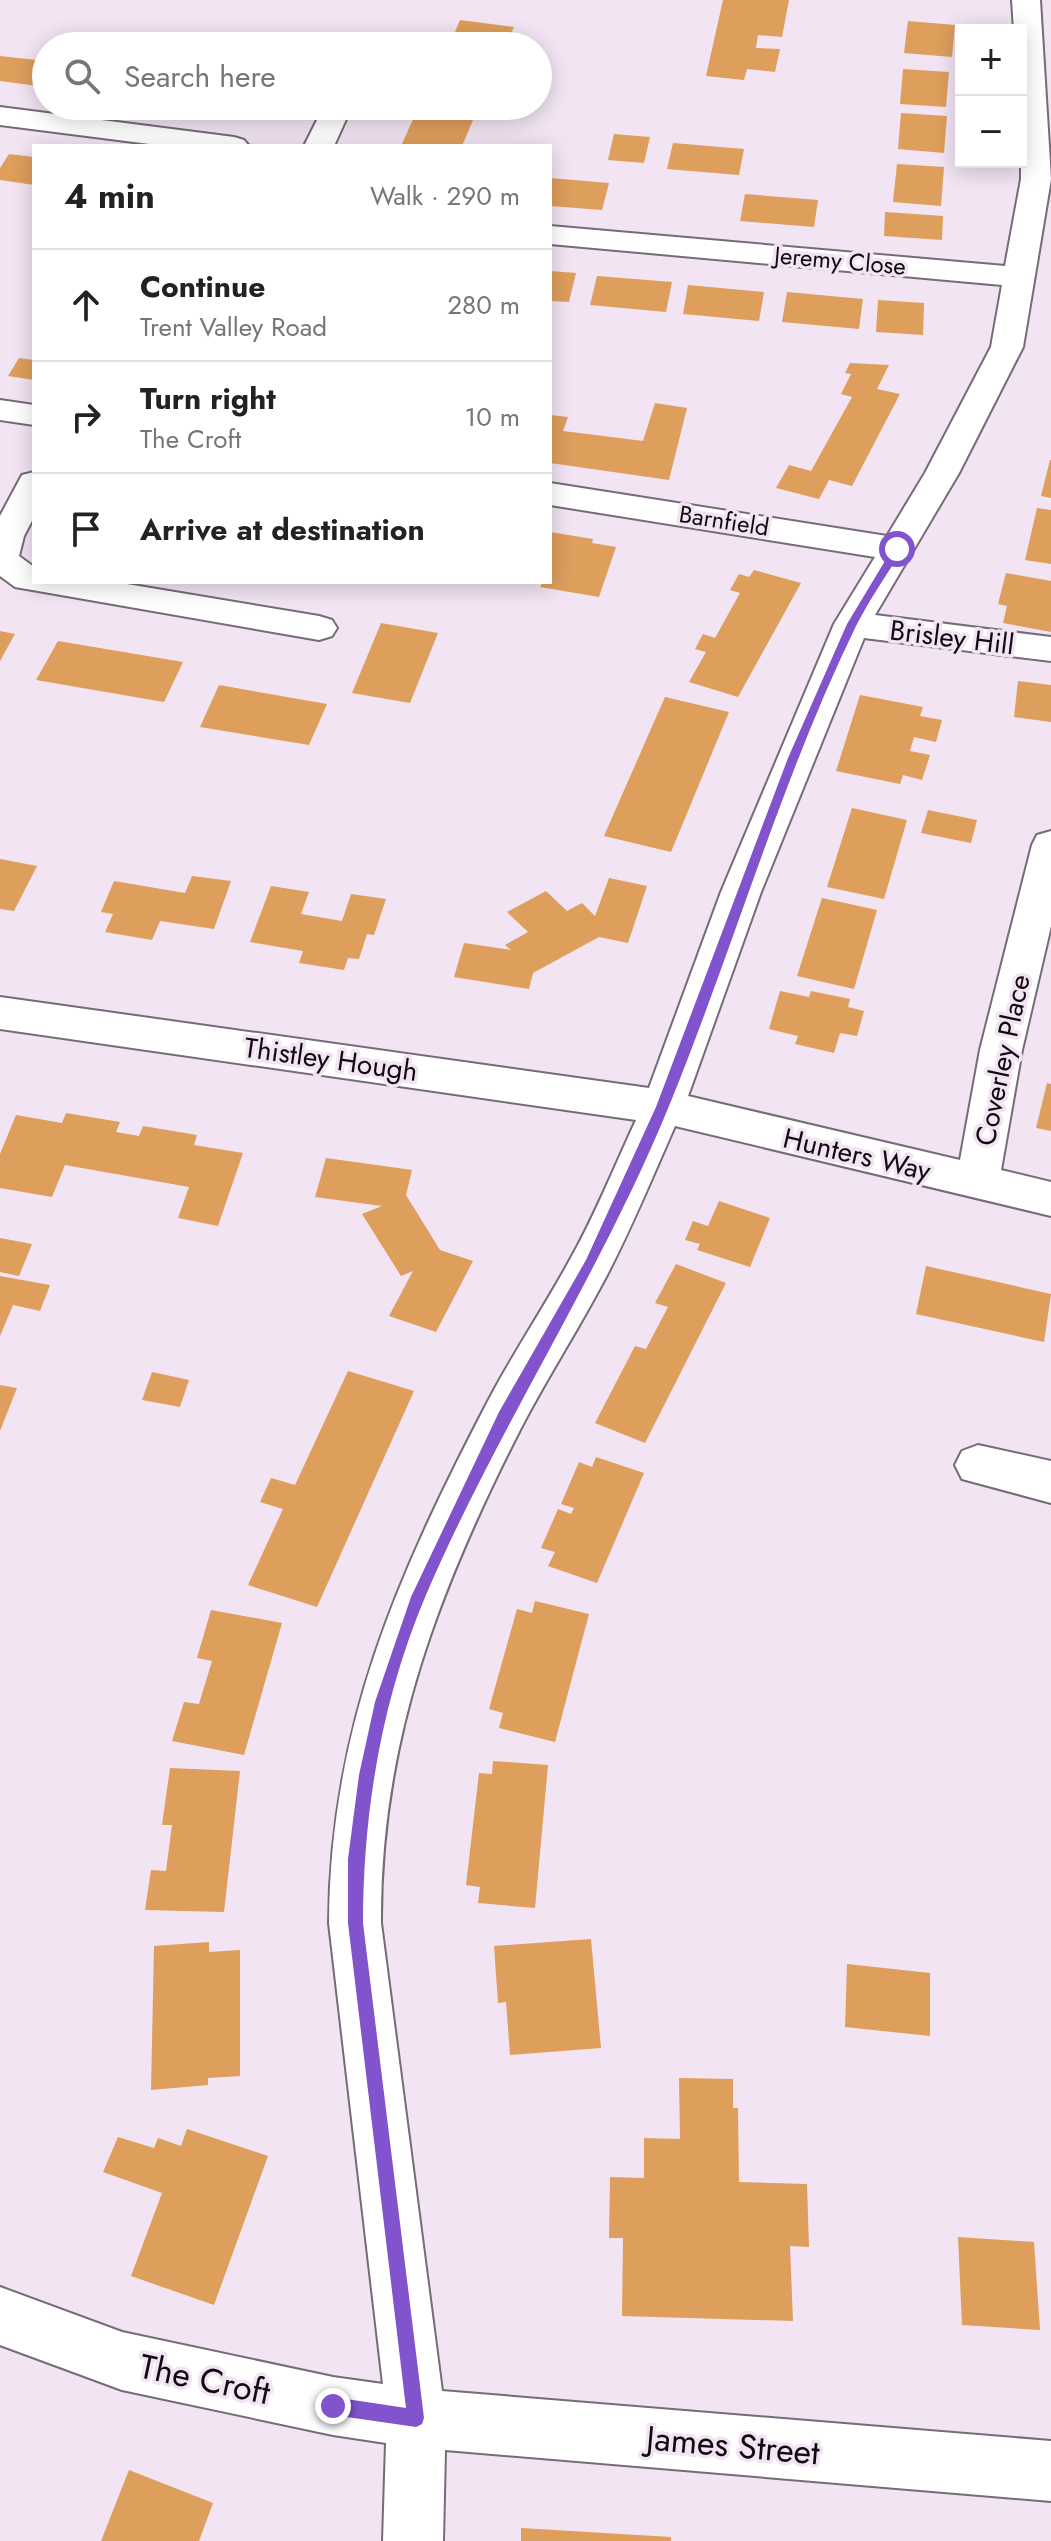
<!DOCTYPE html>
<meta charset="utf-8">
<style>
:root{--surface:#fff;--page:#f2f2f2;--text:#222;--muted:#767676;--line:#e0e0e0}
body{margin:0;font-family:Jost,sans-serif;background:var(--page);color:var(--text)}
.controls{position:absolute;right:24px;top:24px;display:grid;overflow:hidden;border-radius:0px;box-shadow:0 4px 20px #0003}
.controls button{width:72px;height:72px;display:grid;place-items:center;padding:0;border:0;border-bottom:2px solid var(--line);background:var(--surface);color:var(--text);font:40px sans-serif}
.stop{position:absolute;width:24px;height:24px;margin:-18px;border:6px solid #8153cc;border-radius:50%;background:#fff}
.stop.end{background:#8153cc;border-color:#fff;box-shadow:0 2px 8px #0008}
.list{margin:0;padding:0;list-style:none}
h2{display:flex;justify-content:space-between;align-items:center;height:104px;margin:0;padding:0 32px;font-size:34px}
h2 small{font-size:26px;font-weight:400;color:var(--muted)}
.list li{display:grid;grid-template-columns:52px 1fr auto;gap:24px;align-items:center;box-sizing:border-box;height:112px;padding:0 32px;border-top:2px solid var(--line)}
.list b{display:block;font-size:30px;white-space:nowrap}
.list p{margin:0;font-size:26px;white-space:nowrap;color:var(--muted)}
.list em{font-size:26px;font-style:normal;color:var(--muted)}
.icon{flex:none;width:44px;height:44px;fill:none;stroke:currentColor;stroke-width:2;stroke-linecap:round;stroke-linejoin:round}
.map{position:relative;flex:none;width:1051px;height:2541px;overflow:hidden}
.search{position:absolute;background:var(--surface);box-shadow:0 4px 20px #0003;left:32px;top:32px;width:520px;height:88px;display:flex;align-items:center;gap:20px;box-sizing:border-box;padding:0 28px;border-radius:44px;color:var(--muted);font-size:30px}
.panel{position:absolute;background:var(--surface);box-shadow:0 4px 20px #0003;left:32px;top:144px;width:520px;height:440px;border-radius:0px}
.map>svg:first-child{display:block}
.building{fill:#de9e5c}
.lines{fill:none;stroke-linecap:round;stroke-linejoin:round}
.minor-casing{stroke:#766b78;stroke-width:4}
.minor{fill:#fff;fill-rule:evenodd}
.route{fill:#8153cc}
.labels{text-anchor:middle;stroke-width:7;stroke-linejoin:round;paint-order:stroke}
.far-street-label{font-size:24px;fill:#100b10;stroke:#f2e4f3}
.street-label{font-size:28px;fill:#100b10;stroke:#f2e4f3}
.near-street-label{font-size:34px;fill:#100b10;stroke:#f2e4f3}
</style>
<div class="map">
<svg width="1051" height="2541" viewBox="0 0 1051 2541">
<rect width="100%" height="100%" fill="#f2e4f3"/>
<!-- building -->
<g class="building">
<polygon points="723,0 789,0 782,37 758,35 756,48 780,49 775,72 747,69 744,80 706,76"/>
<polygon points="460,20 514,27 506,46 449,46"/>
<polygon points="908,21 955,25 952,57 904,53"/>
<polygon points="351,39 391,44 391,46 347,46"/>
<polygon points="0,56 46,61 46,72 38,86 0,81"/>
<polygon points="903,69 949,72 946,107 900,104"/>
<polygon points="419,106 479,106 462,146 401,146"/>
<polygon points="901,113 947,116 944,153 898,149"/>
<polygon points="614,134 650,137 644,163 608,160"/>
<polygon points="673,143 744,149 739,175 667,169"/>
<polygon points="9,154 34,157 34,185 0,180 0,168"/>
<polygon points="897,164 944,167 941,206 893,202"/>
<polygon points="550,178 609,183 602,210 550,206"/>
<polygon points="745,194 818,200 814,227 740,221"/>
<polygon points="885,212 943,216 942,240 884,236"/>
<polygon points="550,271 576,273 569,302 550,301"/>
<polygon points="597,276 672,282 666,312 590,305"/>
<polygon points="688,285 764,292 759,321 683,314"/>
<polygon points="787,292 863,299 859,329 782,322"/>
<polygon points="878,300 924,303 923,335 876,332"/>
<polygon points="19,358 34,360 34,380 8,376"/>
<polygon points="850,363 889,365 877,389 900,394 852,486 829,480 819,499 776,488 789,465 811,471 852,397 841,394 851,374 845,373"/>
<polygon points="655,403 687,408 669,480 550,463 550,415 568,417 563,431 643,441"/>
<polygon points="1050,460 1051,460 1051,498 1041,496"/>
<polygon points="1037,508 1051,510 1051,564 1025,560"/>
<polygon points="550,532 593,539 592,543 616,547 599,597 540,587 543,582 550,582"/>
<polygon points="754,570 801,583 738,697 689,682 706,652 695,649 703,634 715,638 740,593 730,590 739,574 749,577"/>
<polygon points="1006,573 1051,581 1051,632 1003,623 1007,606 998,604"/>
<polygon points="381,623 438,633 410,703 352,693"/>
<polygon points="0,631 15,634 0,661"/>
<polygon points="58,641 183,662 164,702 36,680"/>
<polygon points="1018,681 1051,685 1051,722 1014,717"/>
<polygon points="219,685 327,704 309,745 200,727"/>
<polygon points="860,695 923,707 920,716 942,720 936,742 914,737 910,751 930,755 922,780 903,775 900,784 836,771"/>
<polygon points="665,697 729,712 671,852 604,836"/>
<polygon points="852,808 907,820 884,899 827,887"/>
<polygon points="928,810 977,820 971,843 921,833"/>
<polygon points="0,859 37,866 14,911 0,909"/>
<polygon points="192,876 231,881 214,929 160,921 152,940 105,932 113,914 101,912 114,881 185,893"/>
<polygon points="609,878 647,886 628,943 599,937 533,973 529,989 454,977 464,943 511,950 505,945 528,932 507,912 546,891 567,911 582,903 595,916"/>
<polygon points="271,886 309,892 301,914 342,921 351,894 386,899 374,935 367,934 359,959 348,958 344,970 299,963 303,951 250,942"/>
<polygon points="822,898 877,910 854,989 797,976"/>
<polygon points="780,991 809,997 811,991 850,999 848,1007 864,1011 857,1036 840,1033 834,1053 795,1044 798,1036 769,1029"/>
<polygon points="1047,1083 1051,1084 1051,1131 1036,1128"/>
<polygon points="66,1113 120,1122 116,1132 139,1136 143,1126 197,1135 194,1145 243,1153 218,1226 178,1218 189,1187 65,1165 52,1197 0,1188 0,1154 16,1115 62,1123"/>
<polygon points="326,1158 412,1170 406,1195 440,1250 473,1261 436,1332 389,1316 413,1271 401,1276 362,1214 382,1206 315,1197"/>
<polygon points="719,1201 770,1218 750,1267 697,1250 700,1244 685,1240 693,1221 708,1226"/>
<polygon points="0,1238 32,1244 19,1276 0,1272"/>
<polygon points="676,1264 726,1283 645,1443 595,1423 635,1346 646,1349 668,1307 655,1303"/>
<polygon points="926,1266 1051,1294 1044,1342 916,1314"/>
<polygon points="0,1276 50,1285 40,1311 13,1305 0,1336"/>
<polygon points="348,1371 414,1391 317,1607 248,1585 283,1509 260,1502 271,1478 295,1485"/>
<polygon points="152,1372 189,1380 180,1407 142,1400"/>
<polygon points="0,1385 17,1388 0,1431"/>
<polygon points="596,1457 644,1473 597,1583 548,1566 555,1552 541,1548 558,1509 571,1514 574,1508 561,1504 579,1462 592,1467"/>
<polygon points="535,1601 589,1614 555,1742 499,1728 503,1713 489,1709 517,1609 532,1613"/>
<polygon points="211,1610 282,1623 244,1755 172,1741 184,1702 199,1704 212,1661 197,1658"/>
<polygon points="493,1761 548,1765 535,1908 478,1903 480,1887 466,1885 479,1773 492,1774"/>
<polygon points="170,1768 240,1771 224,1912 145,1910 151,1870 166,1871 172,1825 162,1825"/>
<polygon points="591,1939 601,2048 510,2055 506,2002 498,2003 494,1946"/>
<polygon points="209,1942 209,1952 240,1950 240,2076 208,2078 208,2085 151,2090 154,1946"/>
<polygon points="847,1964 930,1973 930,2036 845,2027"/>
<polygon points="679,2078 733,2079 733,2108 738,2108 739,2182 807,2184 809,2247 790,2246 793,2321 622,2316 623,2238 609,2238 610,2177 644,2178 644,2138 680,2139"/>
<polygon points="187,2129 268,2156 214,2305 131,2276 162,2193 103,2172 118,2137 154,2148 158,2138 181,2146"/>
<polygon points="958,2237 1034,2242 1040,2330 962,2325"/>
<polygon points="129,2470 213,2503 199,2541 101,2541"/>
<polygon points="521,2528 671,2537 671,2541 521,2541"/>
</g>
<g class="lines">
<defs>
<g id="minor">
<path d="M 1012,0 L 1040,0 L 1051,179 L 1023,347 L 959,473 L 875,615 L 1051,637 L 1051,661 L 864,638 L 761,892 L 688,1096 L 960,1160 L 980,1050 L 1032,845 L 1037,835 L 1051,831 L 1051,926 L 1022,1050 L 1001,1170 L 1051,1182 L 1051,1216 L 675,1126 C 653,1176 632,1227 607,1275 C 580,1327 548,1376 521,1428 C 439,1589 380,1740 381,1923 L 442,2391 L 1051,2441 L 1051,2501 L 445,2450 L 443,2541 L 383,2541 L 386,2443 L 333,2435 L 122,2390 L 0,2345 L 0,2287 L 122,2332 L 333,2377 L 383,2384 L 329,1923 C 330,1727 398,1574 487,1403 C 513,1353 545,1306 572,1256 C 596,1213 615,1165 636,1120 L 0,1029 L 0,997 L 649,1088 L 721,892 L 834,624 L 875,557 L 550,505 L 550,483 L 887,536 L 925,473 L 991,347 L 1002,285 L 550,244 L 550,226 L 1005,266 L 1021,179 L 1021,30 L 1014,30 Z"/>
<polygon points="324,106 352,106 334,146 304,146"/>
<polygon points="0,107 234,137 244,140 249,146 165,146 0,125"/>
<polygon points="0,400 34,405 34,425 0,420"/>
<polygon points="34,472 34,517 24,536 19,556 34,567 34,582 115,582 319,616 332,620 337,628 332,636 319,640 15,587 0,576 0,516 22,475"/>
<polygon points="978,1445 1051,1461 1051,1503 962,1479 955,1465 962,1451"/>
</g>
</defs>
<!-- minor casing -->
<use href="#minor" class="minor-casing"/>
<!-- minor -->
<use href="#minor" class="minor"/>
</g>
<!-- route -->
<path class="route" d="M 894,546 L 903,549 C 887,574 870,599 856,626 C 781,780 734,947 669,1106 C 600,1275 498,1427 426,1595 C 382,1698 363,1811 363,1923 L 424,2418 L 422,2424 L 416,2427 L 333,2415 L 327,2412 L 324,2406 L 327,2400 L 333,2397 L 406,2408 L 348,1923 L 348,1859 L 359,1775 L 375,1702 L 411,1597 L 499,1412 L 586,1260 L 656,1107 L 788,758 L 847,624 Z"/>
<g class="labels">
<!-- far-street labels -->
<g class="far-street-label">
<text transform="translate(840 261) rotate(5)" y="8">Jeremy Close</text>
<text transform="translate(724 521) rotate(9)" y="8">Barnfield</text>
</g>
<!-- street labels -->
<g class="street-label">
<text transform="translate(952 637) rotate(7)" y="10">Brisley Hill</text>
<text transform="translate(331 1059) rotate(8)" y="10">Thistley Hough</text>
<text transform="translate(1002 1060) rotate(-78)" y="10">Coverley Place</text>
<text transform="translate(857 1154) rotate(13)" y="10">Hunters Way</text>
</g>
<!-- near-street labels -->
<g class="near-street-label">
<text transform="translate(205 2379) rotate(12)" y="12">The Croft</text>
<text transform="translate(733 2445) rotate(5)" y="12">James Street</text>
</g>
</g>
</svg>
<div class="controls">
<button>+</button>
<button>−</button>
</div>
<div class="stop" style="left:897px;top:549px"></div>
<div class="stop end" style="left:333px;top:2406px"></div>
<div class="search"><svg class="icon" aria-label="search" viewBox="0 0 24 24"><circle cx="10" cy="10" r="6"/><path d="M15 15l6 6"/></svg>Search here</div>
<section class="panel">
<h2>4 min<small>Walk · 290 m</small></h2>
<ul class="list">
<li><svg class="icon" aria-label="ahead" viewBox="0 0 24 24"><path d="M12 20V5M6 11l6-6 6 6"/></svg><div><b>Continue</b><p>Trent Valley Road</p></div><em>280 m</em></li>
<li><svg class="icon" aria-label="right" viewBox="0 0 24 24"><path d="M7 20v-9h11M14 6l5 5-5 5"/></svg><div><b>Turn right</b><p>The Croft</p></div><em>10 m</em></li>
<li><svg class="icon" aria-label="arrive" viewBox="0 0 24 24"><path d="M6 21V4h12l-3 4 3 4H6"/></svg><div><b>Arrive at destination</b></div></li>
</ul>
</section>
</div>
